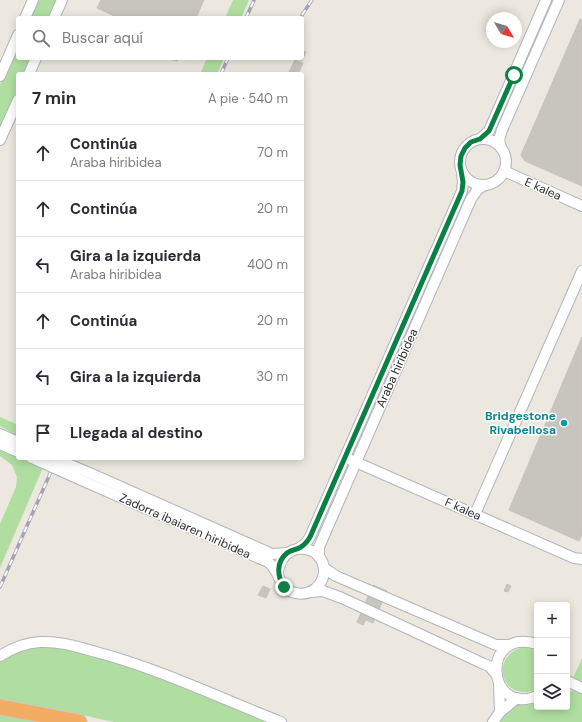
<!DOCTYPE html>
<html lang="es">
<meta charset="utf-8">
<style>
:root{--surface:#fff;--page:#f2f2f3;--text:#2b2b33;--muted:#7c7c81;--line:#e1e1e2}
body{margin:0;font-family:"DM Sans",sans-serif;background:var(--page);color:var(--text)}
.controls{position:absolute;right:12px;bottom:12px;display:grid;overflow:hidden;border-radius:4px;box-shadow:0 2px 10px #0003}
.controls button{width:36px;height:36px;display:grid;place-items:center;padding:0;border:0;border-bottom:1px solid var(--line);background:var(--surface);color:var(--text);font:20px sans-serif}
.compass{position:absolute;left:486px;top:12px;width:36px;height:36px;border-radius:50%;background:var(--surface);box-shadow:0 2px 10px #0003;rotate:128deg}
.stop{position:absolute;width:12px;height:12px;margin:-9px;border:3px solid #0b8043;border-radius:50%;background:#fff}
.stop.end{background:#0b8043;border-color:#fff;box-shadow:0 1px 4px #0008}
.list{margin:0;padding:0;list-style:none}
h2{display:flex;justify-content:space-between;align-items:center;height:52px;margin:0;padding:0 16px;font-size:17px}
h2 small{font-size:13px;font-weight:400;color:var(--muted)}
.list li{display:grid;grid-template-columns:26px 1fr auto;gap:12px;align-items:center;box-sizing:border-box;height:56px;padding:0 16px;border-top:1px solid var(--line)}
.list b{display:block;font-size:15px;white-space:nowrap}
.list p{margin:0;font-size:13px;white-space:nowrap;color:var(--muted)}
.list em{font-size:13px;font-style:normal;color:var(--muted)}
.icon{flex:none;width:22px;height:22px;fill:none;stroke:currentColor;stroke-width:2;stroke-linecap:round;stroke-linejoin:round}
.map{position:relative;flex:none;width:582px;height:722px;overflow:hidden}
.search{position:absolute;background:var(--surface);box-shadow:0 2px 10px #0003;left:16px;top:16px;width:288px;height:44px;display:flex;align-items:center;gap:10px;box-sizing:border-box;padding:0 14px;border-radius:4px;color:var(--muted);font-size:15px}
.panel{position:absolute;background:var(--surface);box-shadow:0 2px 10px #0003;left:16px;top:72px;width:288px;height:388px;border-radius:4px}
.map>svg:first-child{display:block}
.green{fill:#b0dea0}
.building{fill:#c8c4be;stroke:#c7c3b9}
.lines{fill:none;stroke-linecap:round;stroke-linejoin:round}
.minor-casing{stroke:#b2b4be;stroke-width:12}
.highway-casing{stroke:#c8c8c8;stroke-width:17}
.minor{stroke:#fff;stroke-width:10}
.highway{stroke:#f2ad64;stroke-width:15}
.rail-casing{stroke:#a2a3b4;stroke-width:3.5}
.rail{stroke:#fff;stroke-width:2;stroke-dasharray:6;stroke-linecap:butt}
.minor-bridge-casing{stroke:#b2b4be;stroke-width:12;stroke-linecap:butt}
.minor-bridge{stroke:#fff;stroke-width:10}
.route{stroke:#0b8043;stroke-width:5}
.culture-dot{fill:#0f9aa8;stroke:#fff;stroke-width:1.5}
.labels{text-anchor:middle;stroke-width:3;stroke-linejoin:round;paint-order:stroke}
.street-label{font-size:12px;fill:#2c2c2c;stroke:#fff}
.culture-label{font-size:12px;font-weight:bold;fill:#0d838f;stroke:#fff;text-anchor:end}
</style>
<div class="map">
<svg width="582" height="722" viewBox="0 0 582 722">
<rect width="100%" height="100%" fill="#ece8df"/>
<!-- green -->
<g class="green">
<polygon points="37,0 57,0 49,18 30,18"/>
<polygon points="233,0 249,0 241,18 225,18"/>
<polygon points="18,44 18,58 32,58 25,74 18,74 18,89 0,130 0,85"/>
<polygon points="207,58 224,58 217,74 200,74"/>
<polygon points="0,417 18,425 18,436 0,426"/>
<polygon points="0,451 28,461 30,458 47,458 0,568 0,524 16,487 17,477 12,465 0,456"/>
<polygon points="38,646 59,647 82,651 163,677 268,722 114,722 55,709 0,700 0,660 7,655"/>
<path d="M 525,647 L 537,651 L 537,689 C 502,705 487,654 525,647 Z"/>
<polygon points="582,658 582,683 572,680"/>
<polygon points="567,691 574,691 582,693 582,722 499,722 511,705 528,705 537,703 537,707 567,707"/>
<polygon points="0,713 57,722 0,722"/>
</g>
<!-- building -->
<g class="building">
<polygon points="101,0 204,0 196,18 119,18 97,8"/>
<polygon points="580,19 582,20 582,186 525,161 521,155"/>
<polygon points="302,50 306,52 302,61 296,58 302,58"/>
<polygon points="169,58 178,58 177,61"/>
<polygon points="295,60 303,63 298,74 288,74"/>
<polygon points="582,337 582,534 579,541 509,510"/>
<polygon points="507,584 511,586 508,592 504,591"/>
<polygon points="373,585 387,591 373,623 366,620 363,625 357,622"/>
<polygon points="263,586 270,589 266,598 258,595"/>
</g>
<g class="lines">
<defs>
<g id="minor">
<polyline points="25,18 33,0"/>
<polyline points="54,18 62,0"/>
<polyline points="29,74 36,58"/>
<polyline points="0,76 18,35"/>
<polyline points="480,139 489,131 546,0"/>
<circle cx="483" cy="162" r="23"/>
<polyline points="0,140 18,100"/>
<polyline points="501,148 499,140 502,130 559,0"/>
<polyline points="504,171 582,206"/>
<polyline points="0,434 18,442"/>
<polyline points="0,444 18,452"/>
<polyline points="351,460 574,558 582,559"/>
<polyline points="92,474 272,554 287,553"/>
<path d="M 88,483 L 268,562 C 280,570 278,587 292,592 C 300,595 308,594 315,589 C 320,585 323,580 324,573 C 326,543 280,538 278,574"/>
<polyline points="475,514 582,271"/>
<polyline points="298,549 306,543 310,537 462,191 463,182 462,173"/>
<polyline points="319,557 319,547 471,199 478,189 485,185"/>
<polyline points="324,568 336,576 496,645 510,645"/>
<polyline points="311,592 323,591 342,598 484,664 489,666 496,674"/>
<path d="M 537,644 C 479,627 487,717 537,696"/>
<path d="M 0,656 C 12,648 26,643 40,642 C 59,641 78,647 96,652 C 160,669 220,698 281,722"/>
<polyline points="567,681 582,688"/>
<polyline points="499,684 500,712"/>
<polyline points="493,722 500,712 517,698"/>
</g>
<polyline id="highway" points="0,707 79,722"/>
</defs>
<!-- minor casing -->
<use href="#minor" class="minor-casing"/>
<!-- highway casing -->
<use href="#highway" class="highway-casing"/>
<!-- minor -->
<use href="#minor" class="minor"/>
<!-- highway -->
<use href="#highway" class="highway"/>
<defs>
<g id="rail">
<polyline points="302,15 312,0"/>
<polyline points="246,18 254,0"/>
<polyline points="221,74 228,58"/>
<polyline points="0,587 57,458"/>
</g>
</defs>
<!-- rail casing -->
<use href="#rail" class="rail-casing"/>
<!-- rail -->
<use href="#rail" class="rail"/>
<defs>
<g id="minor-bridge">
<polyline points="32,458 88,483"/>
<polyline points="54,458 92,474"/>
</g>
</defs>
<!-- minor-bridge casing -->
<use href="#minor-bridge" class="minor-bridge-casing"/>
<!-- minor-bridge -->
<use href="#minor-bridge" class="minor-bridge"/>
</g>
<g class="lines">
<!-- route -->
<path class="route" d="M 284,587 C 277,576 276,562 287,553 C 291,550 295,550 299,548 C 304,546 307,542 310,537 L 462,191 L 463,182 L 460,165 L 461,156 L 465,148 L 471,142 L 480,139 L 489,131 L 514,75"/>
</g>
<!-- markers -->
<circle class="culture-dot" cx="564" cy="423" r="4"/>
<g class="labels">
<!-- street labels -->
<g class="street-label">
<text transform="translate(543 189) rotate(24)" y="4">E kalea</text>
<text transform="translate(397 368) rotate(-66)" y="4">Araba hiribidea</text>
<text transform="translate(463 509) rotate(24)" y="4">F kalea</text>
<text transform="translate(185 526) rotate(24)" y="4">Zadorra ibaiaren hiribidea</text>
</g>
<!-- culture labels -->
<g class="culture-label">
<text x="556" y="420">Bridgestone<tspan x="556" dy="14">Rivabellosa</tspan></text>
</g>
</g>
</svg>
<div class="controls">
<button>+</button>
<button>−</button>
<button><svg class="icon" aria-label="layers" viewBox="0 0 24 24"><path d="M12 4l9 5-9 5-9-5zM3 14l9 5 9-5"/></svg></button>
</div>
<svg class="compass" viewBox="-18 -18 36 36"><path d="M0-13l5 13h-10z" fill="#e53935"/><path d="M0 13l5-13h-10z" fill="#7c7c81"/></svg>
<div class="stop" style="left:514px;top:75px"></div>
<div class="stop end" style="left:284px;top:587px"></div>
<div class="search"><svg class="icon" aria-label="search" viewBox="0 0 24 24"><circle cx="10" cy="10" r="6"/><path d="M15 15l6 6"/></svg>Buscar aquí</div>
<section class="panel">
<h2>7 min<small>A pie · 540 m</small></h2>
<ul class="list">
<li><svg class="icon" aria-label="ahead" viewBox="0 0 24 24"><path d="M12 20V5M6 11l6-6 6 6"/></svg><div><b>Continúa</b><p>Araba hiribidea</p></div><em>70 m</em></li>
<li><svg class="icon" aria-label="ahead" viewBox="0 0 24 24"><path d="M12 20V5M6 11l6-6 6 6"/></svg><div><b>Continúa</b></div><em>20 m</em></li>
<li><svg class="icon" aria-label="left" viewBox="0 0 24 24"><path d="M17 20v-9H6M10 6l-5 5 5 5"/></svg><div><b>Gira a la izquierda</b><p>Araba hiribidea</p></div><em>400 m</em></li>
<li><svg class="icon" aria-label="ahead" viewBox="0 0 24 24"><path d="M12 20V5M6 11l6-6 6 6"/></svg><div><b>Continúa</b></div><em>20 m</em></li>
<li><svg class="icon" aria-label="left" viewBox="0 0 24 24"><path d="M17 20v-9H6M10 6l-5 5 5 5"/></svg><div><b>Gira a la izquierda</b></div><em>30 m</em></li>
<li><svg class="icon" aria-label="arrive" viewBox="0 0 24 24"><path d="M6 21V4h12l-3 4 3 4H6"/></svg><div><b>Llegada al destino</b></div></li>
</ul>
</section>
</div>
